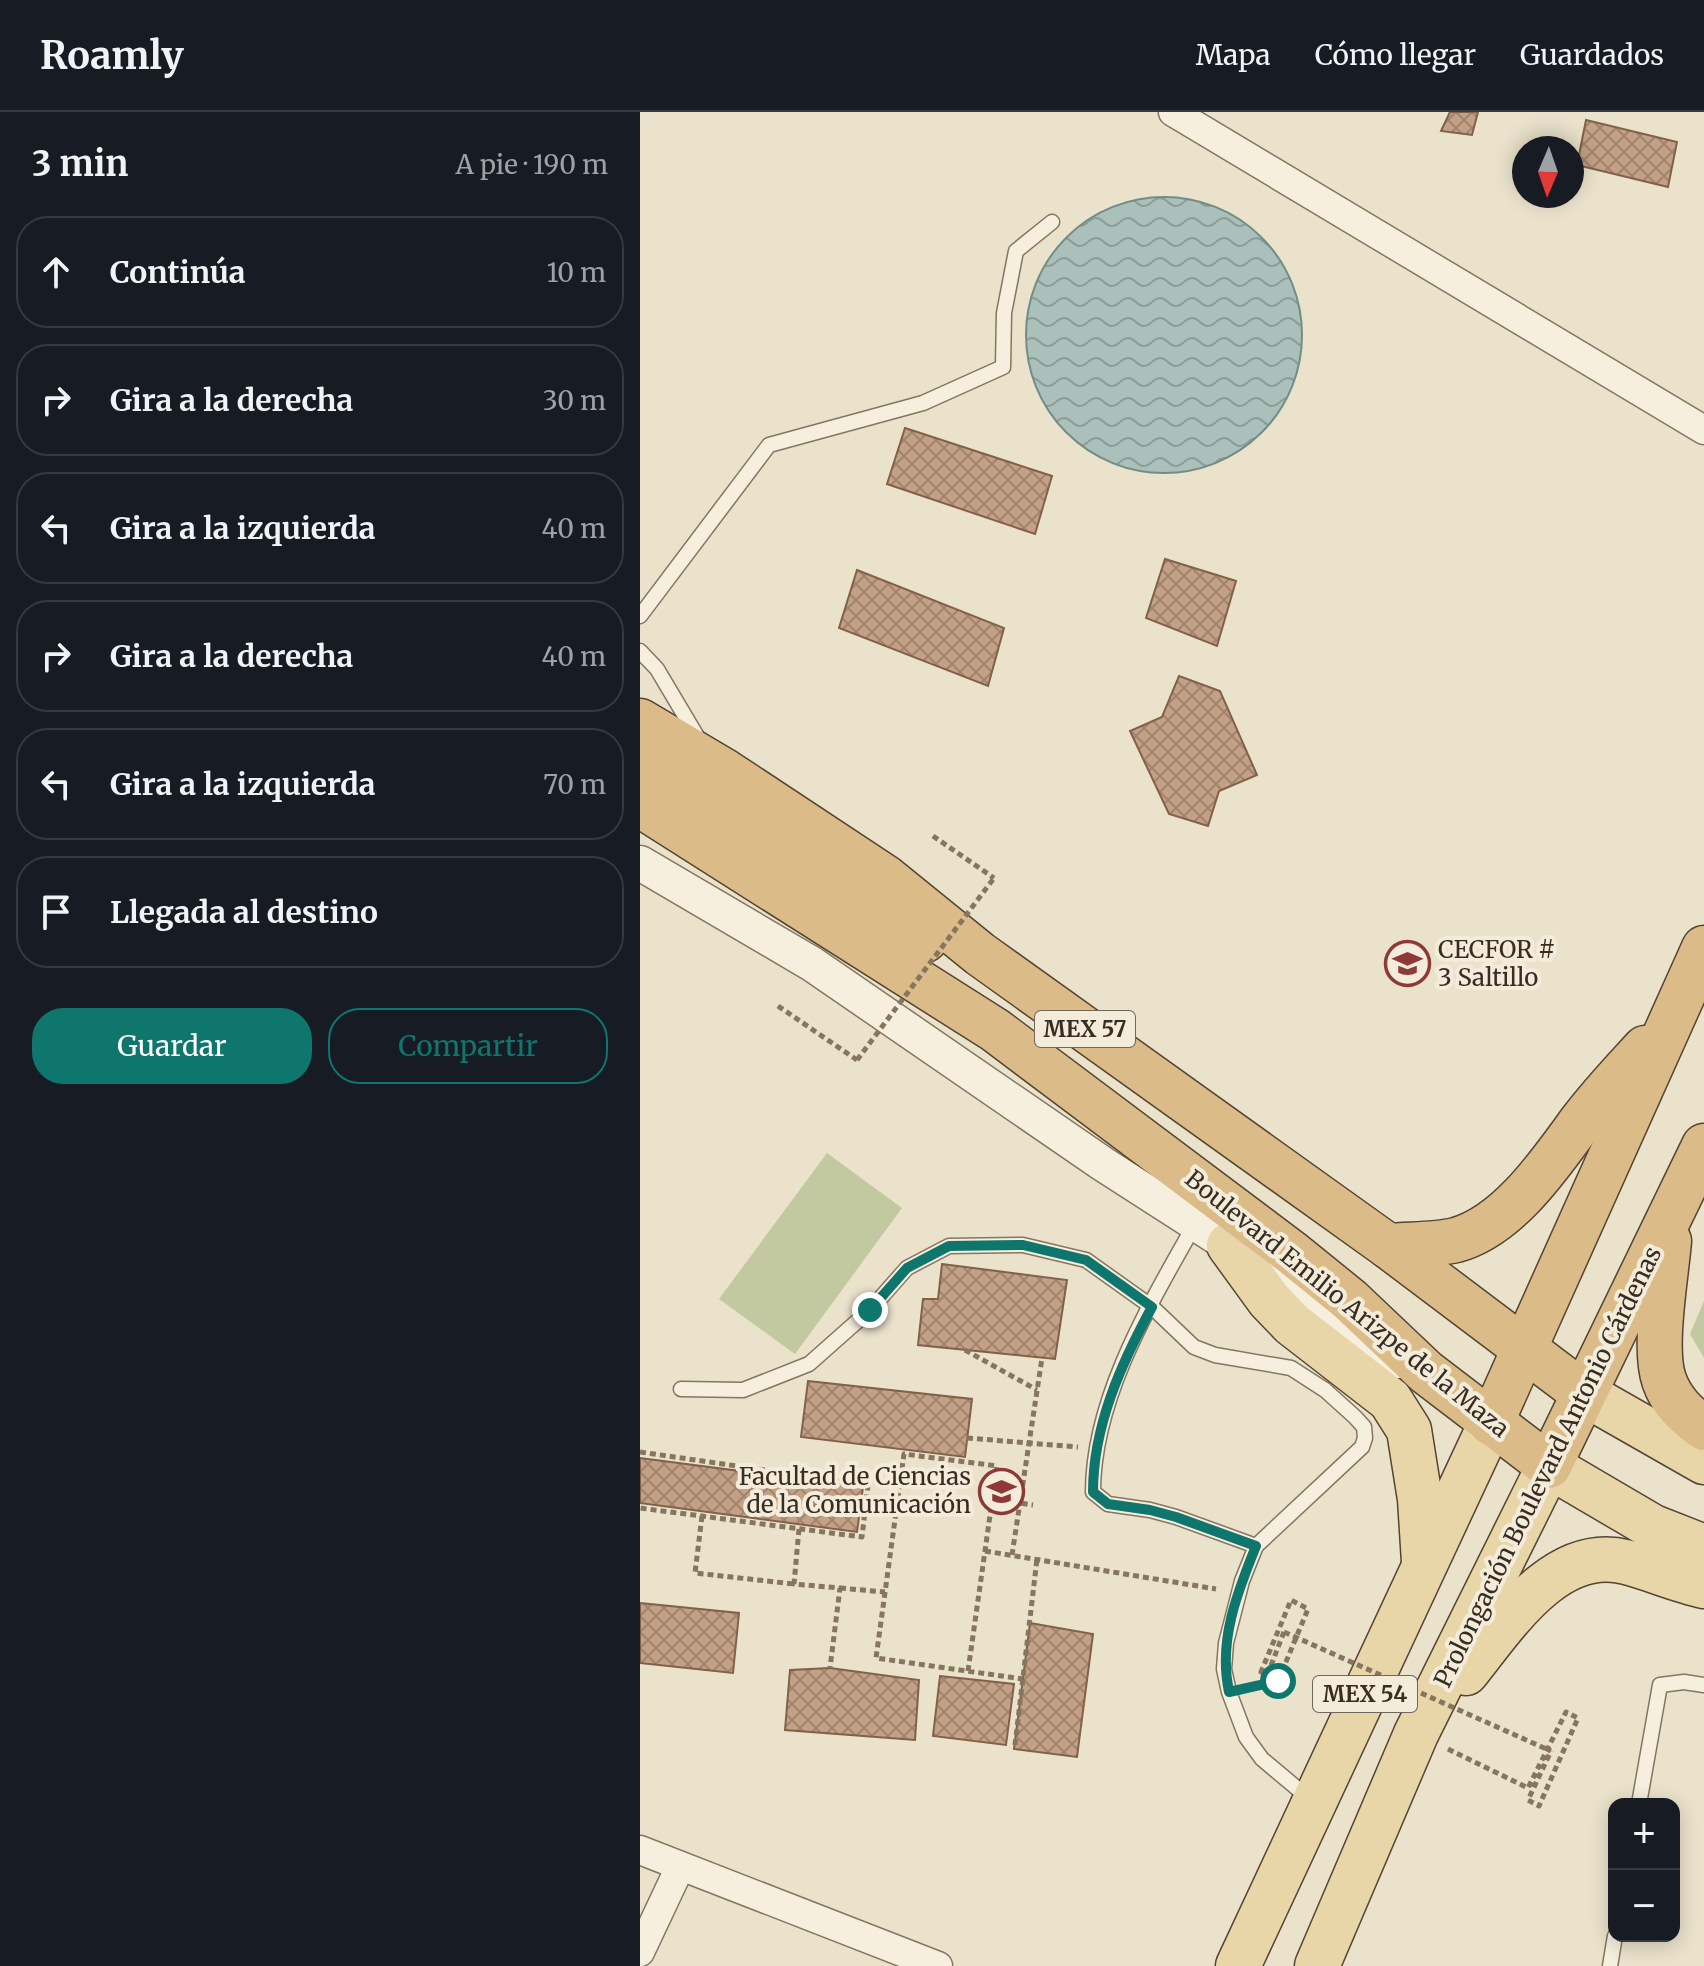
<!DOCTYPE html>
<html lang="es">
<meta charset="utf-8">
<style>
:root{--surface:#171b24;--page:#242831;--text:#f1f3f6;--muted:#9ea1a6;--line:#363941;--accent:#0f766e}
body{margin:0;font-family:Merriweather,serif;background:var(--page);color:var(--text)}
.controls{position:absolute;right:24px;bottom:24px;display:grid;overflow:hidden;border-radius:16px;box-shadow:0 4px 20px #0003}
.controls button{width:72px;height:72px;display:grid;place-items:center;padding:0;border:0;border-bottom:2px solid var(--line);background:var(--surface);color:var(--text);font:40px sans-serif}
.compass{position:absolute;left:872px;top:24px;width:72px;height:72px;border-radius:50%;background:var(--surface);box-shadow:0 4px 20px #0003;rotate:182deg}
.stop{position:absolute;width:24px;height:24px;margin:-18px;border:6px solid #0f766e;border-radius:50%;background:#fff}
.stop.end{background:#0f766e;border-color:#fff;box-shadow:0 2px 8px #0008}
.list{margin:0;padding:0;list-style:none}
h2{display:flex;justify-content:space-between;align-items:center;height:104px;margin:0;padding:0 32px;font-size:34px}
h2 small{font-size:26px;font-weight:400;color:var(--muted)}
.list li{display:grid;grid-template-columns:52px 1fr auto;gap:24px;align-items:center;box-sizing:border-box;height:112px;margin:0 16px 16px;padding:0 16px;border:2px solid var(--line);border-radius:32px}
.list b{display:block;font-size:30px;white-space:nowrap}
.list em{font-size:26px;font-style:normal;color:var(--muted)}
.actions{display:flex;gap:16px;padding:24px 32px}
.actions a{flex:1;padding:18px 0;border:2px solid var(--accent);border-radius:32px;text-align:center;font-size:28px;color:var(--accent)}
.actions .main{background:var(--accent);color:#fff}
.icon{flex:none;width:44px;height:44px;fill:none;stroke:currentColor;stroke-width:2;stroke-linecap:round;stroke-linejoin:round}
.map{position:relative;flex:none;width:1064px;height:1854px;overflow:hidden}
header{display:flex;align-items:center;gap:48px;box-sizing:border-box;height:112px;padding:0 40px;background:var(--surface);border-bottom:2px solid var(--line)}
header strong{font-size:38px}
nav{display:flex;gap:44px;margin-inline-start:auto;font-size:28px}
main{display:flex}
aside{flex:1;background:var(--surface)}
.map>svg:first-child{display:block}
.grass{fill:#c2c8a0}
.water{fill:url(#water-waves);stroke:#728d87;stroke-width:2}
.building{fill:url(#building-cross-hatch);stroke:#82614a;stroke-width:2}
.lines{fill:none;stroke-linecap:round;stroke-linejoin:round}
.service-casing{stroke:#857561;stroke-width:17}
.minor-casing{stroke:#857561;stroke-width:31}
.tertiary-casing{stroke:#857561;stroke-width:37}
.primary-casing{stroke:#544434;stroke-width:47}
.trunk-casing{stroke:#544434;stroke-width:47}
.path{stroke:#857561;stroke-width:5;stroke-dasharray:6 4;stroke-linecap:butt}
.service{stroke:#f6efde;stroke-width:14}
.minor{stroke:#f6efde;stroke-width:28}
.tertiary{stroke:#f6efde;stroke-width:34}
.primary{stroke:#e8d6a8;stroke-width:44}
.trunk{stroke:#dbbc88;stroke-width:44}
.path-bridge{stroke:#857561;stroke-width:5;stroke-dasharray:6 4;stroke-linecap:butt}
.route{stroke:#0f766e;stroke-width:10}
.labels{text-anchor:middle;stroke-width:8;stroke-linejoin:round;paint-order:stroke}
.shield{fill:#f3ecda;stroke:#70665a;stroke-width:2}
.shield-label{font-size:22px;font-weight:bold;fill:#382d23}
.poi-label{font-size:24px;fill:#382d23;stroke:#f3ecda;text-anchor:start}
.street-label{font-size:24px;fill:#382d23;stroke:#f3ecda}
</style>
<header>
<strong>Roamly</strong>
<nav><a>Mapa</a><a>Cómo llegar</a><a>Guardados</a></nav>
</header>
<main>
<aside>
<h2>3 min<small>A pie · 190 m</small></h2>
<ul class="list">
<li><svg class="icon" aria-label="ahead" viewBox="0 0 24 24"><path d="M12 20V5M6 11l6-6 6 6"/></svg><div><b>Continúa</b></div><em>10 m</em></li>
<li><svg class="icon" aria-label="right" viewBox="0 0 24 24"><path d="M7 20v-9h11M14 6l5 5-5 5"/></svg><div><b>Gira a la derecha</b></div><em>30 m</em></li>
<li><svg class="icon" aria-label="left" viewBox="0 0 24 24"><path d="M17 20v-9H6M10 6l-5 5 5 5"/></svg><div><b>Gira a la izquierda</b></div><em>40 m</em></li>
<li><svg class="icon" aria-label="right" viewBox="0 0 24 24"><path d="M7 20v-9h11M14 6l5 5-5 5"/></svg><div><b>Gira a la derecha</b></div><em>40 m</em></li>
<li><svg class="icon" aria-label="left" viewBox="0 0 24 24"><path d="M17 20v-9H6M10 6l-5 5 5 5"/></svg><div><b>Gira a la izquierda</b></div><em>70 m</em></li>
<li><svg class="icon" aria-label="arrive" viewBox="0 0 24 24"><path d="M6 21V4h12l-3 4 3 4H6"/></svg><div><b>Llegada al destino</b></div></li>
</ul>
<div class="actions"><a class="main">Guardar</a><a>Compartir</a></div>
</aside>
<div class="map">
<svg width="1064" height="1854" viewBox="0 0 1064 1854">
<defs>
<pattern id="water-waves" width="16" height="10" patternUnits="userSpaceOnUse" patternTransform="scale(2)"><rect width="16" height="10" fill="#abc0ba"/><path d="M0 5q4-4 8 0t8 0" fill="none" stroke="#8c9c97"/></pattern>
<pattern id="building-cross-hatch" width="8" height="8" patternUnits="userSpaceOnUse" patternTransform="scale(2)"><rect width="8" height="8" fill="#c4a186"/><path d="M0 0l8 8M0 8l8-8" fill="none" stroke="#a0846d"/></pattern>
</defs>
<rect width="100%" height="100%" fill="#eae2cb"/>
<!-- grass -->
<g class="grass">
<polygon points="187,1041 262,1096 155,1242 79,1187"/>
<polygon points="1064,1189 1064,1246 1050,1222"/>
</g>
<!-- water -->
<circle class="water" cx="524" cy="223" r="138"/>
<!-- building -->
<g class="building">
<polygon points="810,0 838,0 832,23 801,19"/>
<polygon points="946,8 1037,30 1028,75 937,53"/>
<polygon points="265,316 412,364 395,422 247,372"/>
<polygon points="525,447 596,469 577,534 506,506"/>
<polygon points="217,458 364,516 348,574 199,516"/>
<polygon points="539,564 580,579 617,663 579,679 568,714 529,702 490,619 522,605"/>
<polygon points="302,1152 427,1168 415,1247 278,1233 283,1187 298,1187"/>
<polygon points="168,1269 332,1287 325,1345 161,1325"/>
<polygon points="0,1346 223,1375 217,1420 0,1391"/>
<polygon points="0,1491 99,1501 93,1561 0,1551"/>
<polygon points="390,1511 453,1522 437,1645 374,1637"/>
<polygon points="190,1556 279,1568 275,1628 145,1618 150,1558"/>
<polygon points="300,1564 374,1572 366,1633 293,1624"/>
</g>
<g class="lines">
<defs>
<g id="service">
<polyline points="0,504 129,333 283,291 363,255 364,201 376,139 412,110"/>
<polyline points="0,539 17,557 58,626"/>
<path d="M 555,1112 C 510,1192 453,1286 453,1380 L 468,1392 L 510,1398 L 536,1405 L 616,1434"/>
<polyline points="41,1277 103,1278 169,1252 230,1198 267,1156 309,1134 383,1133 446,1148 512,1195 554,1235 575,1243 651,1256 685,1278 715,1305 724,1315 725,1326 722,1335 616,1434 602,1469 586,1531 584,1557 589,1580 606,1625 622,1647 671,1688"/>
<polyline points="999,1692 1020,1573 1044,1570 1064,1573"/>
<polyline points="970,1854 975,1824"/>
</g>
<g id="minor">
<polyline points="533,0 1064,318"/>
<polyline points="0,1738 298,1854"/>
<polyline points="0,1840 40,1755"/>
</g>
<polyline id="tertiary" points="0,751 172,852 463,1052 589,1133 700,1214 742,1242 758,1249"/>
<g id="primary">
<polyline points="589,1133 629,1188 652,1212 750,1288 769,1318 780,1387 784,1450"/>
<polyline points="943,1281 1064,1350"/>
<path d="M 826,1561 C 864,1514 915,1432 986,1450 C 1013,1457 1037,1468 1064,1474"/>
<polyline points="598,1854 851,1311"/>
<polyline points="677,1854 776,1622 909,1354 1013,1415 1064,1435"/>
</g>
<g id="trunk">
<polyline points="0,609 86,660 245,765 340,842 748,1134 943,1281"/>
<polyline points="0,645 285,828"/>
<polyline points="0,693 355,918 652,1141 710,1188 786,1260 909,1354 1064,1034"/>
<path d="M 1029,1129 C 1026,1165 1013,1236 1024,1268 C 1031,1289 1046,1303 1064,1316"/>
<path d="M 748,1134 C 770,1132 795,1133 816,1128 C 868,1114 910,1052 940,1011 C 960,984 983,960 1005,936"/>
<polyline points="851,1311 1064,836"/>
</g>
</defs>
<!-- service casing -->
<use href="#service" class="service-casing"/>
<!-- minor casing -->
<use href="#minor" class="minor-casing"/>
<!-- tertiary casing -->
<use href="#tertiary" class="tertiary-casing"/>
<!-- primary casing -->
<use href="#primary" class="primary-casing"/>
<!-- trunk casing -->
<use href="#trunk" class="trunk-casing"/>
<!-- path -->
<g class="path">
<polyline points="293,724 354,766"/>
<polyline points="138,894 217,948"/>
<polyline points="325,1238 397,1278"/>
<polyline points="327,1326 438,1335"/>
<polyline points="0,1340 228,1373 222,1425 0,1396"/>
<polyline points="352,1387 393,1393"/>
<polyline points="62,1404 55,1461 154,1472"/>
<polyline points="159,1417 154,1472 200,1476 190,1556"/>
<polyline points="345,1439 576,1477"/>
<polyline points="372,1443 402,1246"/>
<polyline points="200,1476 245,1480"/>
<polyline points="328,1559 357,1354 264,1342 236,1546 383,1567"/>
<polyline points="609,1575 638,1569 668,1497 651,1488 621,1560 628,1561 644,1520"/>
<polyline points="375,1633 397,1447"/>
<polyline points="808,1637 888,1676 926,1600 938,1606 899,1694 888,1688 911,1639"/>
</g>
<!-- service -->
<use href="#service" class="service"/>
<!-- minor -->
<use href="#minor" class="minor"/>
<!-- tertiary -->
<use href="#tertiary" class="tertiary"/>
<!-- primary -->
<use href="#primary" class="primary"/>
<!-- trunk -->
<use href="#trunk" class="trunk"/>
<!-- path-bridge -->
<g class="path-bridge">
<polyline points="217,948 354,766"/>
<polyline points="644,1520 911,1639"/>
</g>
</g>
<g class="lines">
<!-- route -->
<path class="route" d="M 230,1198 L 267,1156 L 309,1134 L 383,1133 L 446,1148 L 512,1195 C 481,1252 453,1314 453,1380 L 468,1392 L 510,1398 L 536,1405 L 616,1434 C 597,1481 578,1529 589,1580 L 638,1569"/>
</g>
<!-- icons -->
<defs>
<symbol id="school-ring" viewBox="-11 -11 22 22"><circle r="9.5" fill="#f3ecda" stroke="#8e3938" stroke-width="1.5"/><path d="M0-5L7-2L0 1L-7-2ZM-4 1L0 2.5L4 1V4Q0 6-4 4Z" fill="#8e3938"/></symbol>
<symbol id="university-ring" viewBox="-11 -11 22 22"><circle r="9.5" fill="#f3ecda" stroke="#8e3938" stroke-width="1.5"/><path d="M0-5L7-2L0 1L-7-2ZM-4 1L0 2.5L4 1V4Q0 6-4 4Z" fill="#8e3938"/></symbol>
</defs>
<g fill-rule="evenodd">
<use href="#school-ring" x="742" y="826" width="51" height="51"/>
<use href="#university-ring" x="336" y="1354" width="51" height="51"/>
</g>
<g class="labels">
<!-- shield labels -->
<g class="shield">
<rect x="395" y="899" width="100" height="36" rx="6"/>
<rect x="673" y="1564" width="104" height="36" rx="6"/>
</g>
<g class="shield-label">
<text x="445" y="925">MEX 57</text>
<text x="725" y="1590">MEX 54</text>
</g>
<!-- poi labels -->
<g class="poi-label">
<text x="798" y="846">CECFOR #<tspan x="798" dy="28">3 Saltillo</tspan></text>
<text x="331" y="1373" text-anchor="end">Facultad de Ciencias<tspan x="331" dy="28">de la Comunicación</tspan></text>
</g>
<!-- street labels -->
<g class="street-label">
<text transform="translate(707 1192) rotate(39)" y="8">Boulevard Emilio Arizpe de la Maza</text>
<text transform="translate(908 1355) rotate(-64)" y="8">Prolongación Boulevard Antonio Cárdenas</text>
</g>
</g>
</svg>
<div class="controls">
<button>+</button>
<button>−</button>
</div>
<svg class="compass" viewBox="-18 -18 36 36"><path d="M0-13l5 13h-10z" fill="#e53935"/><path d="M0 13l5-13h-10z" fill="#9ea1a6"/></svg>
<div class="stop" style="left:638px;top:1569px"></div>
<div class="stop end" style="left:230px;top:1198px"></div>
</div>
</main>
